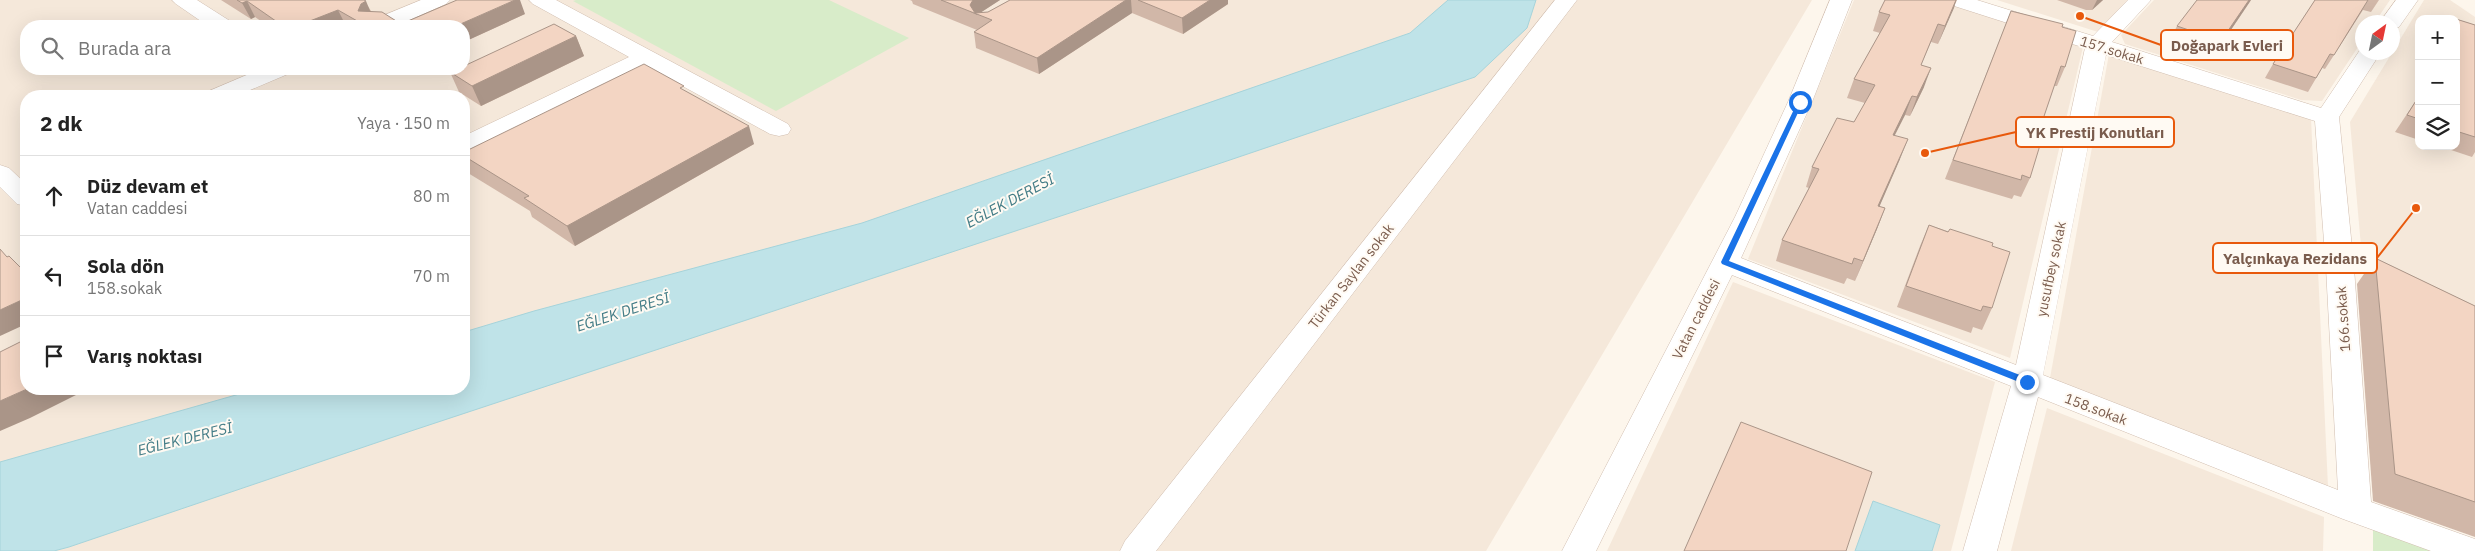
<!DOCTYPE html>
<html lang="tr">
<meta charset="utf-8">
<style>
:root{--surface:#fff;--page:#f2f2f2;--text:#222;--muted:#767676;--line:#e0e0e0}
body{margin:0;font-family:"IBM Plex Sans",sans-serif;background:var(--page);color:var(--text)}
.controls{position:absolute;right:15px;top:15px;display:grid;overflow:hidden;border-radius:10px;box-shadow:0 5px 20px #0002}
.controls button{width:45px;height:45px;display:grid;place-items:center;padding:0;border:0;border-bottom:1px solid var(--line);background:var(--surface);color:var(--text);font:25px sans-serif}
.compass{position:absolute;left:2355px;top:15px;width:45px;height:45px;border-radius:50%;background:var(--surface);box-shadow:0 5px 20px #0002;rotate:33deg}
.stop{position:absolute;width:15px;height:15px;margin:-11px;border:4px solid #1a73e8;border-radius:50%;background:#fff}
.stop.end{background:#1a73e8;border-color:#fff;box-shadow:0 1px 5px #0008}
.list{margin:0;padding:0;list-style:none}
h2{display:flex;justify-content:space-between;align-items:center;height:65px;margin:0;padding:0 20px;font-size:21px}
h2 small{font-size:16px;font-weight:400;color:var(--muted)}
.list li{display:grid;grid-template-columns:32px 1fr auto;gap:15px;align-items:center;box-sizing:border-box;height:80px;padding:0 20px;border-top:1px solid var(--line)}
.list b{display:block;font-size:19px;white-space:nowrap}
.list p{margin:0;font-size:16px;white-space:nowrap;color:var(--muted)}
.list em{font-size:16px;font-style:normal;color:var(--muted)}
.icon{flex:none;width:28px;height:28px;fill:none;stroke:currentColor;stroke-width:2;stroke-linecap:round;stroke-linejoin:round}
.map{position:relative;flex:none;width:2475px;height:551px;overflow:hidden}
.search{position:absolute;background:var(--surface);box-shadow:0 5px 20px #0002;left:20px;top:20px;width:450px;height:55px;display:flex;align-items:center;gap:12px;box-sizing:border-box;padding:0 18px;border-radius:20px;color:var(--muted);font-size:19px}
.panel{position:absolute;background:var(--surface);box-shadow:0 5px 20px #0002;left:20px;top:90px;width:450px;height:305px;border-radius:20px}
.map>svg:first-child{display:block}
.residential{fill:#f5e8da;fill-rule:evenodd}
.green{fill:#d8ecc9}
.water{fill:#bfe3e8;stroke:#a5d3da}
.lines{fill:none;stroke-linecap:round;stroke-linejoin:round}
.minor-casing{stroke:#d1beb0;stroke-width:1}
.minor{fill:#fff;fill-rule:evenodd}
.wall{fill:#d1b7a8}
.shaded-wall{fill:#aa9588}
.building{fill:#f3d5c3;stroke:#aa9588}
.route{fill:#1a73e8}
.labels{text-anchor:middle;stroke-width:4;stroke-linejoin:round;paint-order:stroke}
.street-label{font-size:14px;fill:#7a5c4d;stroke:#fffaf3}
.water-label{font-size:15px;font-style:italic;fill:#437c86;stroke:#fffaf3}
.leader{fill:none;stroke:#e8590c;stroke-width:2}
.callout-dot{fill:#e8590c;stroke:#fffaf3;stroke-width:2}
.callout{fill:#fffaf3;stroke:#e8590c;stroke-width:2}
.callout-label{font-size:15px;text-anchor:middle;font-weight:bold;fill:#7a5c4d}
</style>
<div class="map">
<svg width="2475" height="551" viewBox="0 0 2475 551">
<rect width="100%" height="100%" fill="#fdf6ec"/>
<!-- residential -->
<g class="residential">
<path d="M 0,0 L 1812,0 L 1486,551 L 0,551 ZM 26,26 L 464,26 L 464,69 L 26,69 ZM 26,96 L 464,96 L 464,389 L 26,389 Z"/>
<polygon points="1854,0 1935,0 2083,47 2010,358 1748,259"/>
<polygon points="1997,0 2128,0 2098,32"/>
<polygon points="2154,0 2390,0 2375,22 2362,22 2362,41 2322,101 2301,100 2125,44 2121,35"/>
<path d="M 2424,0 L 2450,0 L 2475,17 L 2475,323 L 2363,269 L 2350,122 ZM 2419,19 L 2456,19 L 2456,146 L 2419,146 Z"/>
<polygon points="2109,54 2311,118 2328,487 2050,378"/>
<polygon points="1733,282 1995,382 1951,551 1607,551"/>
<polygon points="2047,408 2324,517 2323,551 2011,551"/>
</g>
<!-- green -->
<g class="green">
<polygon points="576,0 829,0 909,38 776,111 573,1"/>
<polygon points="2373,527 2440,551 2373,551"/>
</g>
<!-- water -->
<g class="water">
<polygon points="1448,0 1536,0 1527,28 1475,77 1224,162 411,431 69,547 54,551 0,551 0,462 257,389 464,389 464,332 534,311 862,223 1410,33"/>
<polygon points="1873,501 1940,525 1932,551 1855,551"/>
</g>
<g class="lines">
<defs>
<g id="minor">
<polygon points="172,0 197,0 230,21 233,26 208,26 176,4"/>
<polygon points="421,0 450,0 446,4 396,26 367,26 370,21"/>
<polygon points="529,0 556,0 788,124 791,129 788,134 779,136 770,134 646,66 473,150 464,152 464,136 629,57 533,4"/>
<polygon points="1555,0 1577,0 1156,551 1120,551 1125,541"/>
<path d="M 1830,0 L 1852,0 L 1812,102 L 1741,258 L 2016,365 L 2085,48 L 1948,4 L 1944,0 L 1977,0 L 2093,36 L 2128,0 L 2151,0 L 2112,42 L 2321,108 L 2362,47 L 2362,52 L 2381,52 L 2339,117 L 2354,268 L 2371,502 L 2475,539 L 2475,551 L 2431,551 L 2343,519 L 2038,397 L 1997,551 L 1963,551 L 2011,386 L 1732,275 L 1596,551 L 1562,551 L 1735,217 L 1788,102 ZM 2106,55 L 2315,121 L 2326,268 L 2338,490 L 2043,375 Z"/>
<polygon points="2396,0 2418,0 2399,27 2392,28 2392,22 2380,22"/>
<polygon points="261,69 291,69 288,74 236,96 205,96 209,91"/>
<polygon points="0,165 9,168 26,184 26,206 17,204 0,187"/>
</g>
</defs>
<!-- minor casing -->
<use href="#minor" class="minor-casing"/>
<!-- minor -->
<use href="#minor" class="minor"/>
</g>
<!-- wall -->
<g class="wall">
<polygon points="221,0 364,0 371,11 401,24 525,14 464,42 464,26 268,26 255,17 251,19"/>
<polygon points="910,0 1000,0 981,12 988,12 1010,0 1228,0 1228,4 1183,34 1132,13 1039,74 976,48 974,32 977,30 913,4 912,1"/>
<polygon points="1885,0 1957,0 1938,44 1931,42 1921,65 1924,87 1910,116 1905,115 1895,135 1900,159 1879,207 1885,208 1877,229 1855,281 1847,278 1844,284 1776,261 1782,240 1809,188 1806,187 1812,167 1854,122 1865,103 1847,98 1854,79 1880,33 1873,31 1879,12"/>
<polygon points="2057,0 2103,0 2092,10 2086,10"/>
<polygon points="2251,0 2214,55 2170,40 2177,26"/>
<polygon points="2315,0 2379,0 2371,12 2363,10 2325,69 2322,68 2308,92 2265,78 2273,64"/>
<polygon points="2011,11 2065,67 2057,86 2054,86 2039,131 2030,178 2021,197 2014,195 2012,199 1945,179"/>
<polygon points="2456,19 2475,25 2475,152 2472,157 2439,146 2456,146"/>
<polygon points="576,36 584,56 481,106 459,92 450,72"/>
<polygon points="685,91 754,144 575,246 532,217 530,211 468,173 464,163 464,152"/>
<polygon points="2419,96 2419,140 2395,132"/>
<polygon points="1929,225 1992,246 1992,308 1982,330 1973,327 1971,333 1897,307 1920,246"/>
<polygon points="2375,258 2475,306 2475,537 2373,501 2357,284"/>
</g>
<!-- shaded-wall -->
<g class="shaded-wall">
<polygon points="515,0 520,0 525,14 464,42 464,26 456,26"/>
<polygon points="973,0 1000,0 977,15 971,12 970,5"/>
<polygon points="1126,0 1131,0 1132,13 1039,74 1037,58"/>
<polygon points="1210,0 1228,0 1228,4 1183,34 1182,18"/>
<polygon points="1956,0 1954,8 1938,44 1945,26"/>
<polygon points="2097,0 2103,0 2092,10"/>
<polygon points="2249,0 2251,0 2214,55 2221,41"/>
<polygon points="247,1 255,17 251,19 242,3"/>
<polygon points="366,1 373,18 358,11 361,4"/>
<polygon points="338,10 346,26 297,26"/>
<polygon points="576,36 584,56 481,106 472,86"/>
<polygon points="1931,68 1924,87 1910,116 1917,97"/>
<polygon points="1912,96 1905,115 1885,154 1893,135"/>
<polygon points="749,126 754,144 575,246 567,226"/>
<polygon points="1908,139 1900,159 1871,226 1878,206"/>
<polygon points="1885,208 1877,229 1855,281 1863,261"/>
<polygon points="26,298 26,324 0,336 0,310"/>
<polygon points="27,389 88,389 30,418 0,431 0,401"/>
</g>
<!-- building -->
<g class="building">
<polygon points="237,0 364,0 366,1 361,4 358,11 382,12 401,24 457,0 515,0 456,26 366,26 338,10 297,26 283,26 247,1 242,3"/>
<polygon points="941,0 973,0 970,5 975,13 988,12 1010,0 1126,0 1037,58 974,32 992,20"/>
<polygon points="1138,0 1210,0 1182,18"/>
<polygon points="1885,0 1956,0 1945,26 1938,24 1921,65 1931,68 1917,97 1912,96 1893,135 1908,139 1878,206 1885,208 1863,261 1854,258 1852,264 1782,240 1819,169 1812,167 1837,118 1854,122 1875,85 1854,79 1890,15 1879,12"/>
<polygon points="2197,0 2249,0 2221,41 2177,26"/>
<polygon points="2315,0 2368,0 2334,55 2330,54 2316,78 2273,64"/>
<polygon points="2011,11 2063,24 2062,27 2076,31 2065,67 2061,66 2039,131 2044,132 2030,178 2022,175 2021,180 1953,160"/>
<polygon points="2456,19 2475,25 2475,137 2456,131"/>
<polygon points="554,24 576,36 472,86 450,72 457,69 464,69 464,66"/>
<polygon points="644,64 684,86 680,88 749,126 567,226 524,198 529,196 464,156 464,152"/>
<polygon points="2419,96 2419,119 2407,115"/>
<polygon points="1929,225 1948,232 1950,229 1993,243 1992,246 2010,252 1992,308 1983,306 1981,311 1906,286"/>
<polygon points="0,249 7,257 9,256 26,273 26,298 0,310"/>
<polygon points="2375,258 2475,306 2475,502 2395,474"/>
<polygon points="26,339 26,389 27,389 0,401 0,352"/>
<polygon points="1741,422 1872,472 1846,551 1684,551"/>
</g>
<!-- route -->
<polygon class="route" points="1798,101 1803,102 1729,261 2030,379 2030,384 2024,384 1722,264 1721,262"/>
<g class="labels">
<!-- street labels -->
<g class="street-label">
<text transform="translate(2112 50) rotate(17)" y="5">157.sokak</text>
<text transform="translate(2051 269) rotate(-78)" y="5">yusufbey sokak</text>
<text transform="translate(1351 276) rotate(-52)" y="5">Türkan Saylan sokak</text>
<text transform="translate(1696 319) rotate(-63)" y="5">Vatan caddesi</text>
<text transform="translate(2343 319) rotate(-94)" y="5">166.sokak</text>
<text transform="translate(2096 409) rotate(21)" y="5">158.sokak</text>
</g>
<!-- water labels -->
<g class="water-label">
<text transform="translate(1010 201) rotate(-28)" y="5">EĞLEK DERESİ</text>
<text transform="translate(623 312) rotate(-18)" y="5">EĞLEK DERESİ</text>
<text transform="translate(185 439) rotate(-14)" y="5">EĞLEK DERESİ</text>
</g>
</g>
<!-- callouts -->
<path class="leader" d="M2080 16L2161 45M1925 153L2016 132M2416 208L2377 258"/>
<g class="callout-dot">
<circle cx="2080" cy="16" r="5"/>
<circle cx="1925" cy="153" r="5"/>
<circle cx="2416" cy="208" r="5"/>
</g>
<g class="callout">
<rect x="2161" y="30" width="132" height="30" rx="5"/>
<rect x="2016" y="117" width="158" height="30" rx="5"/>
<rect x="2213" y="243" width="164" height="30" rx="5"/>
</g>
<g class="callout-label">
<text x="2227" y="51">Doğapark Evleri</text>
<text x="2095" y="138">YK Prestij Konutları</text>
<text x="2295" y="264">Yalçınkaya Rezidans</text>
</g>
</svg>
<div class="controls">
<button>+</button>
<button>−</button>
<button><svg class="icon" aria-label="layers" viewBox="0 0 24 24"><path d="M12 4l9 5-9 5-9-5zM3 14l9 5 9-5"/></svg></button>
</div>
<svg class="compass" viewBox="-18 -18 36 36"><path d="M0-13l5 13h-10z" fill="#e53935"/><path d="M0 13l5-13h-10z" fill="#767676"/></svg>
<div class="stop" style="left:1800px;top:102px"></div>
<div class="stop end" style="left:2027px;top:382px"></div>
<div class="search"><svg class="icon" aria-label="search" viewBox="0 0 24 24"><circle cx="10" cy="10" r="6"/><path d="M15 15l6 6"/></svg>Burada ara</div>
<section class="panel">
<h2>2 dk<small>Yaya · 150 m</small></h2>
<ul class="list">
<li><svg class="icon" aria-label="ahead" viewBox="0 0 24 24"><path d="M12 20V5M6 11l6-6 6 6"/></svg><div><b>Düz devam et</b><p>Vatan caddesi</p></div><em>80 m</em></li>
<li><svg class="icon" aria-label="left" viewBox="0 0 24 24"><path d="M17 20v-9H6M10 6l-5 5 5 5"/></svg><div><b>Sola dön</b><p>158.sokak</p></div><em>70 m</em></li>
<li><svg class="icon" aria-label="arrive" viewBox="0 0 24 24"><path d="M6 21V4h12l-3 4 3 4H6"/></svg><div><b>Varış noktası</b></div></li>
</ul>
</section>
</div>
